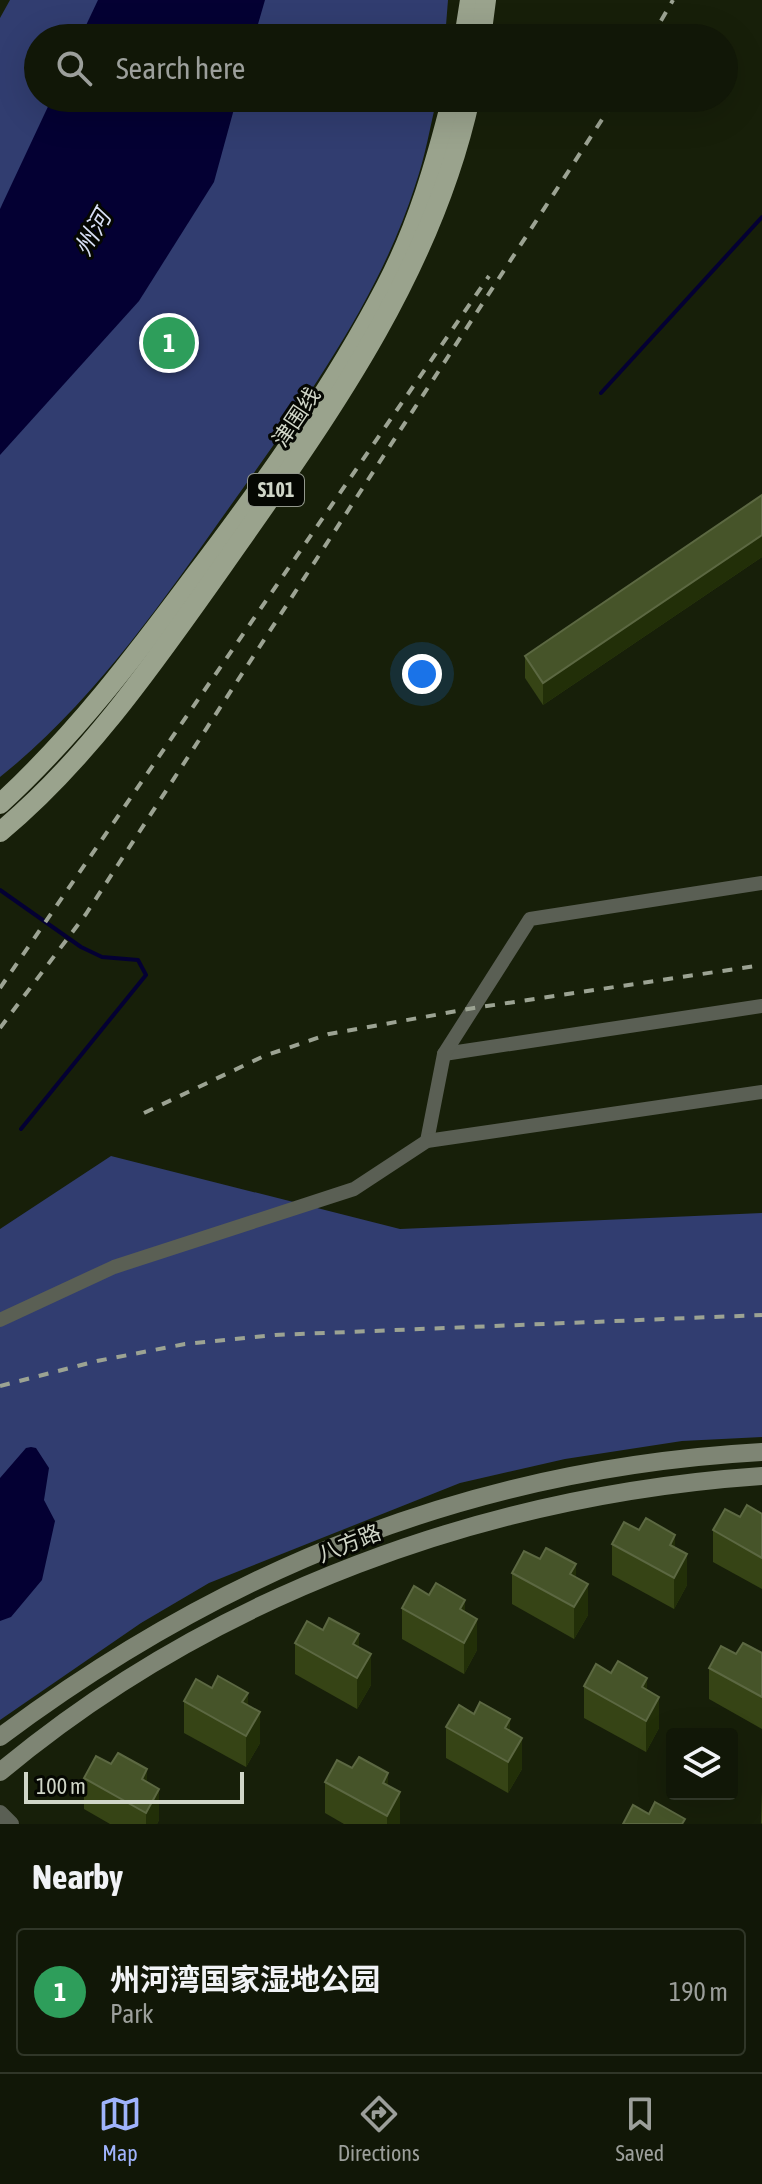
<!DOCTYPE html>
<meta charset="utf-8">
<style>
:root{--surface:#111707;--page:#1a2011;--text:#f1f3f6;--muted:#9c9f9b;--line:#303628;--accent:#9fb3fd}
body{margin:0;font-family:"Asap Condensed","Noto Sans SC",sans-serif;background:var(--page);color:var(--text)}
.controls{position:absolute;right:24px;bottom:24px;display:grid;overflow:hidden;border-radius:8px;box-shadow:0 8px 32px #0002}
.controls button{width:72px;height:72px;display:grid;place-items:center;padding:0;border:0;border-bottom:2px solid var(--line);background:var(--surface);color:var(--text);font:40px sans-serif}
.scale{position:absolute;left:24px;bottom:20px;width:220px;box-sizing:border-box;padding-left:8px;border:4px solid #d0d6c8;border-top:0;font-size:22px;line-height:28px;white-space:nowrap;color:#d0d6c8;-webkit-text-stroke:6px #050702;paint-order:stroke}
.you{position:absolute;left:422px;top:674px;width:28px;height:28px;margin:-20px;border:6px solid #fff;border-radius:50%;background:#1a73e8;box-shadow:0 0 0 12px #1a73e833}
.badge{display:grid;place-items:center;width:52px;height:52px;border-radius:50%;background:var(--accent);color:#fff;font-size:26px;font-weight:700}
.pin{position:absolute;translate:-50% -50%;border:4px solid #fff;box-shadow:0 2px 8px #0006}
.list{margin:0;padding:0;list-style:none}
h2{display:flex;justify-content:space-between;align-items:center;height:104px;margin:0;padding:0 32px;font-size:34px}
h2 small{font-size:26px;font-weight:400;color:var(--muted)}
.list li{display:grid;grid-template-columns:52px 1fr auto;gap:24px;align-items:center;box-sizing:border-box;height:128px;margin:0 16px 16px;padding:0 16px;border:2px solid var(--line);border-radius:8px}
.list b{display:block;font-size:30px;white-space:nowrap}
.list p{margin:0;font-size:26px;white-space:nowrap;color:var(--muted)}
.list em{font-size:26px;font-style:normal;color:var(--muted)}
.icon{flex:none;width:44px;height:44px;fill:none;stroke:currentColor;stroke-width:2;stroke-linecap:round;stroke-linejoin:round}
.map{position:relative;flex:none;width:762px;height:1824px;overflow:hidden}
.search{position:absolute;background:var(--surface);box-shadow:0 8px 32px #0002;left:24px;right:24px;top:24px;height:88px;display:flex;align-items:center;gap:20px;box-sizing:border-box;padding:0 28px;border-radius:44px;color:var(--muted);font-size:30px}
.sheet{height:248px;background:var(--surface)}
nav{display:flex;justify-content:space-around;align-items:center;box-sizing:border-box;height:112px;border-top:2px solid var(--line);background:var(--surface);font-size:22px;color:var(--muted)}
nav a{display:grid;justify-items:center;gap:4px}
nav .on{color:var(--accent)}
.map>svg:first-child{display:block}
.green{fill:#313d70}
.water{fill:#040033}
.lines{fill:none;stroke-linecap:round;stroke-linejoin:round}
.stream{stroke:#040033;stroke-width:4}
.minor{stroke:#5a5f54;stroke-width:14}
.tertiary{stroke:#5a5f54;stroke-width:16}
.secondary{stroke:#7e8574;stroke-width:18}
.primary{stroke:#9aa38d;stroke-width:20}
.rail{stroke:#9ca393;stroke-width:4;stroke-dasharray:10 10;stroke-linecap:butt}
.wall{fill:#364415}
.shaded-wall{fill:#222f08}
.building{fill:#465429;stroke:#5c6842;stroke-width:2}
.labels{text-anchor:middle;stroke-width:6;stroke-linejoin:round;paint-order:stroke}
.shield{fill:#050702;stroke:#93988d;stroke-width:2}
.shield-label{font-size:20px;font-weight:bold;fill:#d0d6c8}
.street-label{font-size:22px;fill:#d0d6c8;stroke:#050702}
.water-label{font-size:24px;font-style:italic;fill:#d7def3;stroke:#050702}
</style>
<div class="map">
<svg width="762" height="1824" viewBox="0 0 762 1824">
<rect width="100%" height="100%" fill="#171f09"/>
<!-- green -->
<g class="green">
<path d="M 10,0 L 448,0 L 445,38 L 38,38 L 38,98 L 437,98 C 430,127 425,158 415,186 C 378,302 301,407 231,505 C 163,601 93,703 0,777 L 0,18 Z"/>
<polygon points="111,1156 400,1229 762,1213 762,1437 682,1441 565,1459 460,1483 209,1583 141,1623 0,1720 0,1229"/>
</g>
<!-- water -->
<g class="water">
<polygon points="98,0 265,0 254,38 80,38"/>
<polygon points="52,98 237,98 214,182 139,301 0,455 0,209"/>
<polygon points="31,1447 36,1448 49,1468 44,1500 55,1521 42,1580 11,1617 0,1621 0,1478 26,1448"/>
</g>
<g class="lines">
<!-- stream -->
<g class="stream">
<polyline points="601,393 762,217"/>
<polyline points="0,890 81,947 102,957 138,960 146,975 21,1129"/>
</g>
<!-- minor -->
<g class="minor">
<polyline points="444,1054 762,1006"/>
<polyline points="427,1141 444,1054 530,919 762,883"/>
<polyline points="0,1320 114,1267 354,1189 427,1141 762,1092"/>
</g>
<!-- tertiary -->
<polyline class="tertiary" points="0,1813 11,1824"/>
<!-- secondary -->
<g class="secondary">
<path d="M 0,1737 C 229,1566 476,1468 762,1452"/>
<path d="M 0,1772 C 213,1594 486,1495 762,1476"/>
</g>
<!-- primary -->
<g class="primary">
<polyline points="464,38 470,0"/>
<polyline points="481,38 486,0"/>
<path d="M 0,804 C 75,735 135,656 196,574 C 265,483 333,388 386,286 C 417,227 436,162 452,98"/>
<path d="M 0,832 C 88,759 156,660 222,567 C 325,420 431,276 470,98"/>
</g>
<!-- rail -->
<g class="rail">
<polyline points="651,38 673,0"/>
<polyline points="0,988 489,276"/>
<polyline points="0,1028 86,914 616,98"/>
<polyline points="144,1113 264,1056 329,1034 474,1008 762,965"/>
<polyline points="0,1386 97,1361 185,1344 275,1335 762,1315"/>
</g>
</g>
<!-- wall -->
<g class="wall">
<polygon points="762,495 762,557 543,705 525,678 525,656"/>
<polygon points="762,1514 762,1589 713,1562 713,1530 740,1517"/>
<polygon points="639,1530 675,1547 687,1585 674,1609 612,1575 612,1544"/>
<polygon points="540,1559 576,1577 588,1615 574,1639 512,1604 512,1573"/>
<polygon points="429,1595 465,1612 477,1650 464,1674 402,1639 402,1608"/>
<polygon points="323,1630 359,1647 371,1685 357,1709 295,1674 295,1643"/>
<polygon points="762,1653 762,1729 709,1699 709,1668 736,1654"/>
<polygon points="611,1673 647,1690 659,1728 646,1752 584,1718 584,1686"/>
<polygon points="212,1688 248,1705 260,1743 246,1767 184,1733 184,1701"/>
<polygon points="474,1714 510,1731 522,1769 508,1793 446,1758 446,1727"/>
<polygon points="111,1764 147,1782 159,1820 157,1824 110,1824 84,1809 84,1778"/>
<polygon points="352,1768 388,1786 400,1824 344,1824 325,1813 325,1782"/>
<polygon points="762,1790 762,1824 761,1823"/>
</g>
<!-- shaded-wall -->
<g class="shaded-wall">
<polygon points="762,535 762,557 543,705 543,683"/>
<polygon points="675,1535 675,1566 670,1545"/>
<polygon points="687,1554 687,1585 674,1609 674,1578"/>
<polygon points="576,1564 576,1596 570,1574"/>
<polygon points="588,1584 588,1615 574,1639 574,1607"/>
<polygon points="465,1600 465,1631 460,1609"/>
<polygon points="477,1619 477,1650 464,1674 464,1643"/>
<polygon points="359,1634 359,1666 353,1644"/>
<polygon points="371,1654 371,1685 357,1709 357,1678"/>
<polygon points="647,1678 647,1709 642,1687"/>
<polygon points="248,1693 248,1724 242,1702"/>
<polygon points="659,1697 659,1728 646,1752 646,1721"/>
<polygon points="260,1712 260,1743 246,1767 246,1736"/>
<polygon points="510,1719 510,1750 505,1728"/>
<polygon points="522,1738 522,1769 508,1793 508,1762"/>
<polygon points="147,1769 147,1801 142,1779"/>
<polygon points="388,1773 388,1804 383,1783"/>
<polygon points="159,1789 159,1820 157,1824 146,1824 146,1813"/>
<polygon points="400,1792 400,1824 387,1824 387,1816"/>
</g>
<!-- building -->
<g class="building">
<polygon points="762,495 762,535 543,683 525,656"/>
<polygon points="747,1505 762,1514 762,1558 713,1530 725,1509 740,1517"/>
<polygon points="646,1518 675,1535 670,1545 687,1554 674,1578 612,1544 624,1522 639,1530"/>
<polygon points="546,1548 576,1564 570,1574 588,1584 574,1607 512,1573 524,1551 540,1559"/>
<polygon points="436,1583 465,1600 460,1609 477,1619 464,1643 402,1608 414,1586 429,1595"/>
<polygon points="329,1618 359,1634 353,1644 371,1654 357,1678 295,1643 307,1621 323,1630"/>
<polygon points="743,1643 762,1653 762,1697 709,1668 721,1646 736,1654"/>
<polygon points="618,1661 647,1678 642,1687 659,1697 646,1721 584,1686 596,1664 611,1673"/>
<polygon points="218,1676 248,1693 242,1702 260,1712 246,1736 184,1701 196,1679 212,1688"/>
<polygon points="480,1702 510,1719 505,1728 522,1738 508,1762 446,1727 459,1705 474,1714"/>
<polygon points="118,1753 147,1769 142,1779 159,1789 146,1813 84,1778 96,1756 111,1764"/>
<polygon points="359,1757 388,1773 383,1783 400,1792 387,1816 325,1782 337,1760 352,1768"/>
<polygon points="655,1802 685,1819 682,1824 623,1824 633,1805 649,1814"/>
</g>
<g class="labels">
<!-- shield labels -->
<rect class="shield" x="248" y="474" width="56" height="32" rx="6"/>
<g class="shield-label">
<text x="276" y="497">S101</text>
</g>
<!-- street labels -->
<g class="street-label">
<text transform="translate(296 417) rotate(-56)" y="8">津围线</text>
<text transform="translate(349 1543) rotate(-22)" y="8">八方路</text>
</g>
<!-- water labels -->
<g class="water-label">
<text transform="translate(93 233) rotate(-61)" y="8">州河</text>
</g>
</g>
</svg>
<div class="controls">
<button><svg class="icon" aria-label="layers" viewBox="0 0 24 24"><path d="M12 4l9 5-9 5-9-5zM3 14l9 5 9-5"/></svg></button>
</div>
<div class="scale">100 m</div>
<div class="you"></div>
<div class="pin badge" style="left:169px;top:343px;background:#2e9e5b">1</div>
<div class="search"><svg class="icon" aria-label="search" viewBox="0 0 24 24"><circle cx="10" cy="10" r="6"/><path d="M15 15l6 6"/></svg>Search here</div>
</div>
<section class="sheet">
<h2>Nearby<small></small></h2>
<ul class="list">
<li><span class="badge" style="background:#2e9e5b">1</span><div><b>州河湾国家湿地公园</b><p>Park</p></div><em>190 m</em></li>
</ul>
</section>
<nav>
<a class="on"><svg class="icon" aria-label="map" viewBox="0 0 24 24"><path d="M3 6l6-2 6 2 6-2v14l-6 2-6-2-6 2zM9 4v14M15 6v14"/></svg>Map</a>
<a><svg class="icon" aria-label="directions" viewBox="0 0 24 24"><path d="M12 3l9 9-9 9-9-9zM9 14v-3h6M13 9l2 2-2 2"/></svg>Directions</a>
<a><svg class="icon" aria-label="saved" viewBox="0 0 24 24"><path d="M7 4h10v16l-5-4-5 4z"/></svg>Saved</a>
</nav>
